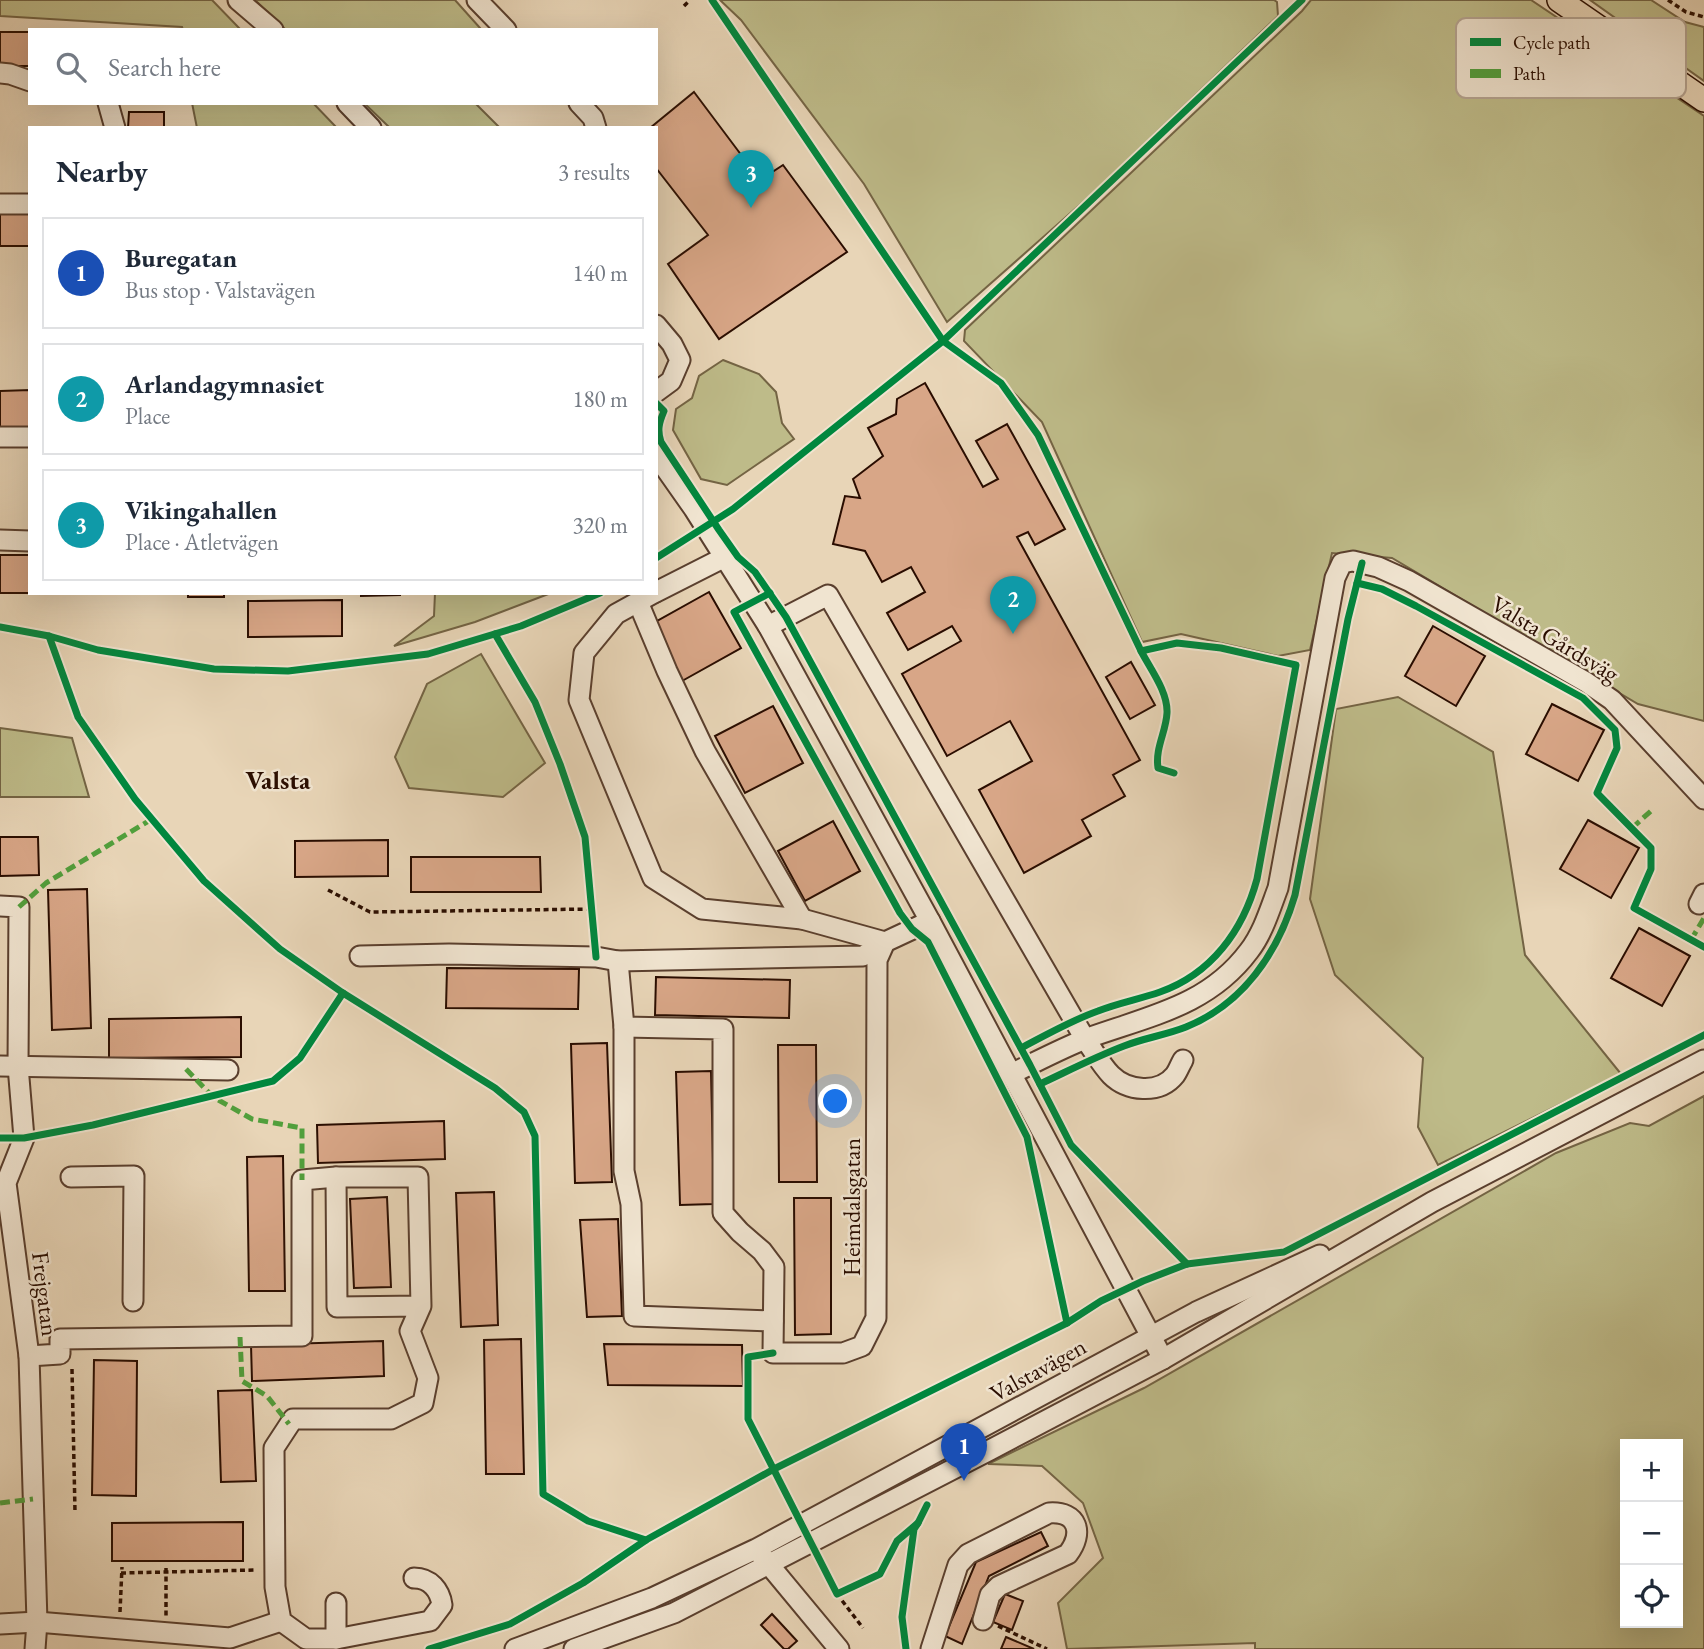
<!DOCTYPE html>
<meta charset="utf-8">
<style>
:root{--surface:#fff;--page:#f2f2f3;--text:#1f2937;--muted:#747a83;--line:#e0e1e3;--accent:#7c3aed}
body{margin:0;font-family:"EB Garamond",serif;background:var(--page);color:var(--text)}
.controls{position:absolute;right:21px;bottom:21px;display:grid;overflow:hidden;border-radius:0px;box-shadow:0 7px 28px #0002}
.controls button{width:63px;height:63px;display:grid;place-items:center;padding:0;border:0;border-bottom:2px solid var(--line);background:var(--surface);color:var(--text);font:35px sans-serif}
.you{position:absolute;left:836px;top:1102px;width:24px;height:24px;margin:-18px;border:5px solid #fff;border-radius:50%;background:#1a73e8;box-shadow:0 0 0 10px #1a73e833}
.badge{display:grid;place-items:center;width:46px;height:46px;border-radius:50%;background:var(--accent);color:#fff;font-size:23px;font-weight:700}
.pin{position:absolute;translate:-50% -58px;filter:drop-shadow(0 2px 4px #0008)}
.pin::after{content:'';position:absolute;top:37px;width:24px;height:21px;background:inherit;clip-path:polygon(0 0,100% 0,50% 100%)}
.list{margin:0;padding:0;list-style:none}
h2{display:flex;justify-content:space-between;align-items:center;height:91px;margin:0;padding:0 28px;font-size:30px}
h2 small{font-size:23px;font-weight:400;color:var(--muted)}
.list li{display:grid;grid-template-columns:46px 1fr auto;gap:21px;align-items:center;box-sizing:border-box;height:112px;margin:0 14px 14px;padding:0 14px;border:2px solid var(--line);border-radius:0px}
.list b{display:block;font-size:26px;white-space:nowrap}
.list p{margin:0;font-size:23px;white-space:nowrap;color:var(--muted)}
.list em{font-size:23px;font-style:normal;color:var(--muted)}
.icon{flex:none;width:38px;height:38px;fill:none;stroke:currentColor;stroke-width:2;stroke-linecap:round;stroke-linejoin:round}
.map{position:relative;flex:none;width:1704px;height:1649px;overflow:hidden}
.search{position:absolute;background:var(--surface);box-shadow:0 7px 28px #0002;left:28px;top:28px;width:630px;height:77px;display:flex;align-items:center;gap:18px;box-sizing:border-box;padding:0 24px;border-radius:0px;color:var(--muted);font-size:26px}
.panel{position:absolute;background:var(--surface);box-shadow:0 7px 28px #0002;left:28px;top:126px;width:630px;height:469px;border-radius:0px}
.map>svg:first-child{display:block}
.green{fill:#bebb89;stroke:#746444;stroke-width:2;fill-rule:evenodd}
.building{fill:#d8a687;stroke:#2a0d00;stroke-width:2}
.lines{fill:none;stroke-linecap:round;stroke-linejoin:round}
.minor-casing{stroke:#5a3f2e;stroke-width:23}
.major-casing{stroke:#2a0d00;stroke-width:26}
.path{stroke:#2a0d00;stroke-width:3.5;stroke-dasharray:5 3.5;stroke-linecap:butt}
.minor{stroke:#f0e4d0;stroke-width:19}
.major{stroke:#e8d5b7;stroke-width:23}
.quiet{stroke:#519f3c;stroke-width:5;stroke-dasharray:10 5;stroke-linecap:butt}
.cycleway-casing{stroke:#f0e4d0;stroke-width:11}
.cycleway{stroke:#00873e;stroke-width:7}
.labels{text-anchor:middle;stroke-width:5;stroke-linejoin:round;paint-order:stroke}
.street-label{font-size:24px;fill:#2a0d00;stroke:#f0e4d0}
.neighbourhood-label{font-size:26px;font-weight:bold;fill:#2a0d00;stroke:#f0e4d0}
.key{fill:#f0e4d0;stroke:#b5a492;stroke-width:2}
.key-label{font-size:19px;fill:#2a0d00}
</style>
<div class="map">
<svg width="1704" height="1649" viewBox="0 0 1704 1649">
<rect width="100%" height="100%" fill="#e8d5b7"/>
<filter id="stains"><feTurbulence type="fractalNoise" baseFrequency=".00286" numOctaves="4"/><feColorMatrix values="0 0 0 0 .2 0 0 0 0 .09 0 0 0 0 .02 0 0 0 .5 -.17"/></filter>
<radialGradient id="worn" r=".72"><stop offset=".6" stop-color="#630" stop-opacity="0"/><stop offset="1" stop-color="#630" stop-opacity=".3"/></radialGradient>
<!-- green -->
<g class="green">
<polygon points="0,0 212,0 241,30 183,30 182,27 0,16"/>
<polygon points="255,0 455,0 480,28 479,30 286,30"/>
<polygon points="720,0 1274,0 1277,2 1278,16 1092,194 947,322 864,184 741,20"/>
<polygon points="1311,0 1531,0 1704,116 1704,721 1638,704 1392,558 1332,553 1310,650 1278,656 1181,634 1142,642 1042,422 964,341 965,330 1302,11"/>
<polygon points="1590,0 1651,0 1685,22 1704,27 1704,81"/>
<polygon points="192,103 313,103 337,128 197,128"/>
<polygon points="364,103 475,103 500,128 390,128"/>
<polygon points="723,360 759,374 776,392 782,423 794,439 727,485 701,479 673,430 676,409 692,398 699,376"/>
<polygon points="435,593 551,593 475,622 394,646 434,616"/>
<polygon points="481,654 545,763 503,797 409,788 395,757 427,684"/>
<polygon points="1398,697 1493,752 1525,955 1621,1074 1438,1165 1418,1127 1423,1058 1335,975 1310,899 1336,709"/>
<polygon points="0,728 72,738 89,797 0,797"/>
<path d="M 1704,1096 L 1704,1649 L 1255,1649 L 1255,1643 L 1067,1649 L 1058,1603 L 1103,1558 L 1083,1503 L 1042,1466 L 988,1464 L 1144,1388 L 1556,1153 L 1630,1123 L 1649,1126 ZM 1625,1444 L 1678,1444 L 1678,1623 L 1625,1623 Z"/>
</g>
<!-- building -->
<g class="building">
<rect x="0" y="32" width="30" height="34"/>
<polygon points="694,92 760,180 783,165 847,252 719,339 668,264 708,235 656,168 656,128 650,128"/>
<polygon points="129,112 164,112 164,128 128,128"/>
<rect x="0" y="209" width="30" height="37"/>
<polygon points="925,383 983,487 998,479 976,441 1007,424 1065,529 1035,545 1028,532 1017,537 1140,760 1113,775 1125,796 1082,820 1091,836 1024,873 979,790 1032,761 1010,721 947,756 902,674 961,641 952,626 908,650 887,613 925,592 911,567 882,582 865,551 833,544 845,496 860,498 853,479 883,456 868,428 896,414 897,399"/>
<polygon points="30,390 30,427 0,427 0,391"/>
<rect x="0" y="555" width="30" height="38"/>
<polygon points="709,592 741,648 682,681 650,625"/>
<rect x="188" y="593" width="36" height="4"/>
<polygon points="361,593 400,593 400,595 361,596"/>
<polygon points="342,600 342,636 248,637 248,601"/>
<polygon points="1433,626 1485,656 1456,706 1405,676"/>
<polygon points="1131,662 1155,705 1130,719 1106,677"/>
<polygon points="1552,704 1604,730 1578,781 1526,754"/>
<polygon points="773,706 803,763 745,793 715,736"/>
<polygon points="1588,820 1639,848 1611,898 1560,869"/>
<polygon points="833,821 860,871 805,901 778,851"/>
<polygon points="0,837 38,837 39,875 0,876"/>
<polygon points="388,840 388,876 295,877 295,841"/>
<polygon points="411,857 540,857 541,892 411,892"/>
<polygon points="87,889 91,1028 52,1030 48,890"/>
<polygon points="1639,928 1690,956 1662,1006 1611,978"/>
<polygon points="447,968 579,969 578,1009 446,1008"/>
<polygon points="656,977 790,980 789,1018 655,1015"/>
<polygon points="241,1017 241,1057 109,1058 109,1019"/>
<polygon points="607,1043 612,1182 575,1183 571,1044"/>
<polygon points="778,1045 816,1045 817,1182 779,1182"/>
<polygon points="711,1071 714,1204 680,1205 676,1072"/>
<polygon points="444,1121 445,1159 318,1163 317,1125"/>
<polygon points="283,1156 285,1291 249,1291 247,1157"/>
<polygon points="494,1192 498,1325 461,1327 456,1193"/>
<polygon points="387,1197 391,1287 354,1288 350,1199"/>
<polygon points="794,1198 831,1198 831,1334 795,1335"/>
<polygon points="618,1219 622,1316 587,1317 580,1220"/>
<polygon points="521,1339 524,1474 486,1474 484,1340"/>
<polygon points="383,1341 384,1376 252,1381 251,1345"/>
<polygon points="604,1344 742,1345 743,1386 608,1385"/>
<polygon points="94,1360 137,1361 136,1496 92,1495"/>
<polygon points="252,1390 256,1481 221,1482 218,1391"/>
<polygon points="243,1522 243,1561 112,1561 112,1523"/>
<polygon points="1041,1532 1048,1546 989,1576 962,1644 945,1636 976,1562"/>
<polygon points="1005,1594 1023,1601 1012,1630 993,1622"/>
<polygon points="772,1614 797,1641 788,1649 784,1649 761,1625"/>
<polygon points="1006,1637 1034,1649 1001,1649"/>
</g>
<g class="lines">
<defs>
<g id="minor">
<polyline points="238,0 273,30"/>
<polyline points="477,0 506,30"/>
<polyline points="0,73 10,74 30,81"/>
<polyline points="108,103 115,128"/>
<polyline points="347,103 371,128"/>
<polyline points="579,103 593,118 596,128"/>
<polyline points="0,204 30,204"/>
<polyline points="656,325 672,344 680,360 671,381 656,392"/>
<polyline points="0,437 30,437"/>
<polyline points="656,455 694,509 768,626 930,921 1163,1359"/>
<polyline points="0,540 30,541"/>
<polyline points="656,592 725,557"/>
<polyline points="654,593 616,614 584,653 579,700 653,878 702,909 802,919 885,942"/>
<polyline points="638,602 667,671 705,751 802,919"/>
<path d="M 768,626 L 828,595 L 1085,1039 C 1094,1051 1101,1065 1111,1075 C 1127,1091 1159,1095 1175,1075 C 1178,1071 1180,1065 1183,1060"/>
<polyline points="1699,904 1704,894"/>
<polyline points="0,906 19,907 18,1066 24,1138 6,1183 29,1356 37,1622 35,1649"/>
<polyline points="360,956 449,954 596,957 618,961 863,956 884,943"/>
<polyline points="618,961 624,1027 723,1029 723,1213 740,1232 762,1251 774,1267 773,1353 843,1353 862,1346 876,1318 877,960 885,942 930,921"/>
<polyline points="624,1027 624,1171 631,1204 634,1316 773,1321"/>
<polyline points="0,1066 228,1070"/>
<path d="M 1011,1074 C 1036,1062 1062,1048 1088,1038 C 1149,1016 1208,1006 1249,951 C 1263,933 1270,909 1278,888 L 1335,578 L 1342,563 L 1353,561 L 1378,567 L 1409,581 L 1586,682 L 1612,700 L 1704,799"/>
<polyline points="71,1177 134,1176 133,1301"/>
<polyline points="29,1356 60,1354 60,1339 302,1336 302,1180 336,1177"/>
<polyline points="761,1555 839,1649"/>
<polyline points="336,1603 336,1639 306,1639 281,1621 275,1587 274,1448 293,1419 391,1419 423,1403 428,1378 410,1331 421,1306 418,1177 336,1177 337,1307 421,1306"/>
<polyline points="0,1624 37,1622 230,1638 281,1621"/>
<path d="M 336,1639 L 430,1621 L 442,1605 C 440,1590 430,1578 414,1578"/>
<polyline points="515,1649 652,1598 756,1549 1196,1312 1320,1255"/>
<polyline points="574,1649 674,1613 990,1450 1163,1359 1432,1202 1704,1060"/>
<path d="M 931,1649 L 958,1565 L 968,1554 L 1049,1513 C 1078,1511 1084,1533 1068,1554 L 999,1586 L 990,1595 L 983,1620"/>
</g>
<polyline id="major" points="1559,0 1704,100"/>
</defs>
<!-- minor casing -->
<use href="#minor" class="minor-casing"/>
<!-- major casing -->
<use href="#major" class="major-casing"/>
<!-- path -->
<g class="path">
<polyline points="1668,0 1686,12 1704,17"/>
<polyline points="684,6 690,0"/>
<polyline points="656,558 690,537"/>
<polyline points="0,627 49,636 98,650 214,669 288,671 428,654 521,626 600,593"/>
<polyline points="495,634 535,702 560,764 585,837 595,940"/>
<polyline points="328,890 370,912 592,909"/>
<polyline points="72,1369 75,1512"/>
<polyline points="166,1568 166,1616"/>
<polyline points="121,1573 256,1570"/>
<polyline points="837,1594 863,1628"/>
<polyline points="120,1612 122,1567"/>
<polyline points="998,1626 1047,1649"/>
</g>
<!-- minor -->
<use href="#minor" class="minor"/>
<!-- major -->
<use href="#major" class="major"/>
<!-- quiet -->
<g class="quiet">
<polyline points="1632,828 1652,810"/>
<polyline points="19,907 46,883 152,819"/>
<polyline points="1691,940 1704,918"/>
<polyline points="186,1069 213,1097 252,1119 302,1128 302,1180"/>
<polyline points="240,1337 242,1381 267,1396 289,1424"/>
<polyline points="0,1503 33,1499"/>
</g>
<defs>
<g id="cycleway">
<polyline points="712,0 943,341 1001,383 1038,435 1141,651"/>
<path d="M 656,403 L 664,411 C 659,423 657,430 661,442 L 719,530 L 738,557 L 755,572 L 786,617 L 1030,1065 L 1071,1145 L 1187,1264"/>
<polyline points="656,558 733,509 943,341 1302,0"/>
<polyline points="1357,583 1382,589 1416,606 1583,698 1615,730 1617,748 1597,793 1651,848 1651,869 1634,908 1704,947"/>
<polyline points="770,593 734,612 900,913 912,929 928,942 1027,1137 1067,1323"/>
<polyline points="0,627 49,636 98,650 214,669 288,671 428,654 521,626 600,593"/>
<polyline points="495,634 535,702 560,764 585,837 596,957"/>
<polyline points="49,636 78,717 135,799 204,881 280,949 343,993 495,1088 524,1112 535,1136 543,1494 588,1521 646,1540"/>
<path d="M 1021,1048 C 1046,1035 1072,1020 1098,1011 C 1118,1003 1140,999 1160,992 C 1211,974 1243,931 1257,879 L 1296,665 L 1221,648 L 1177,643 L 1141,651 C 1151,670 1168,692 1167,713 C 1166,732 1155,748 1158,768 L 1174,773"/>
<path d="M 1040,1084 C 1068,1071 1095,1057 1124,1046 C 1144,1038 1166,1035 1186,1027 C 1243,1004 1278,953 1295,895 L 1348,619 L 1362,563"/>
<polyline points="0,1138 24,1138 93,1125 273,1081 300,1058 343,993"/>
<polyline points="773,1353 748,1357 748,1419 837,1594 880,1574 897,1541 918,1523 927,1505"/>
<polyline points="429,1649 510,1624 583,1583 646,1540 774,1469 1067,1323 1101,1301 1143,1281 1187,1264 1284,1252 1704,1035"/>
<polyline points="906,1649 902,1617 914,1529 918,1523"/>
</g>
</defs>
<!-- cycleway casing -->
<use href="#cycleway" class="cycleway-casing"/>
<!-- cycleway -->
<use href="#cycleway" class="cycleway"/>
</g>
<g class="labels">
<!-- street labels -->
<g class="street-label">
<text transform="translate(1555 639) rotate(31)" y="8">Valsta Gårdsväg</text>
<text transform="translate(852 1207) rotate(-90)" y="8">Heimdalsgatan</text>
<text transform="translate(45 1294) rotate(83)" y="8">Frejgatan</text>
<text transform="translate(1038 1370) rotate(-29)" y="8">Valstavägen</text>
</g>
<!-- neighbourhood labels -->
<g class="neighbourhood-label">
<text x="278" y="789">Valsta</text>
</g>
</g>
<!-- legend -->
<rect x="1456" y="18" width="230" height="80" rx="10" class="key"/>
<rect x="1470" y="38" width="31" height="8" fill="#00873e"/>
<rect x="1470" y="69" width="31" height="9" fill="#519f3c"/>
<g class="key-label">
<text x="1513" y="49">Cycle path</text>
<text x="1513" y="80">Path</text>
</g>
<rect width="100%" height="100%" filter="url(#stains)"/>
<rect width="100%" height="100%" fill="url(#worn)"/>
</svg>
<div class="controls">
<button>+</button>
<button>−</button>
<button><svg class="icon" aria-label="locate" viewBox="0 0 24 24"><circle cx="12" cy="12" r="6"/><path d="M12 2v4M12 18v4M2 12h4M18 12h4"/></svg></button>
</div>
<div class="you"></div>
<div class="pin badge" style="left:964px;top:1481px;background:#1a4fb4">1</div>
<div class="pin badge" style="left:1013px;top:634px;background:#0f9aa8">2</div>
<div class="pin badge" style="left:751px;top:208px;background:#0f9aa8">3</div>
<div class="search"><svg class="icon" aria-label="search" viewBox="0 0 24 24"><circle cx="10" cy="10" r="6"/><path d="M15 15l6 6"/></svg>Search here</div>
<section class="panel">
<h2>Nearby<small>3 results</small></h2>
<ul class="list">
<li><span class="badge" style="background:#1a4fb4">1</span><div><b>Buregatan</b><p>Bus stop · Valstavägen</p></div><em>140 m</em></li>
<li><span class="badge" style="background:#0f9aa8">2</span><div><b>Arlandagymnasiet</b><p>Place</p></div><em>180 m</em></li>
<li><span class="badge" style="background:#0f9aa8">3</span><div><b>Vikingahallen</b><p>Place · Atletvägen</p></div><em>320 m</em></li>
</ul>
</section>
</div>
